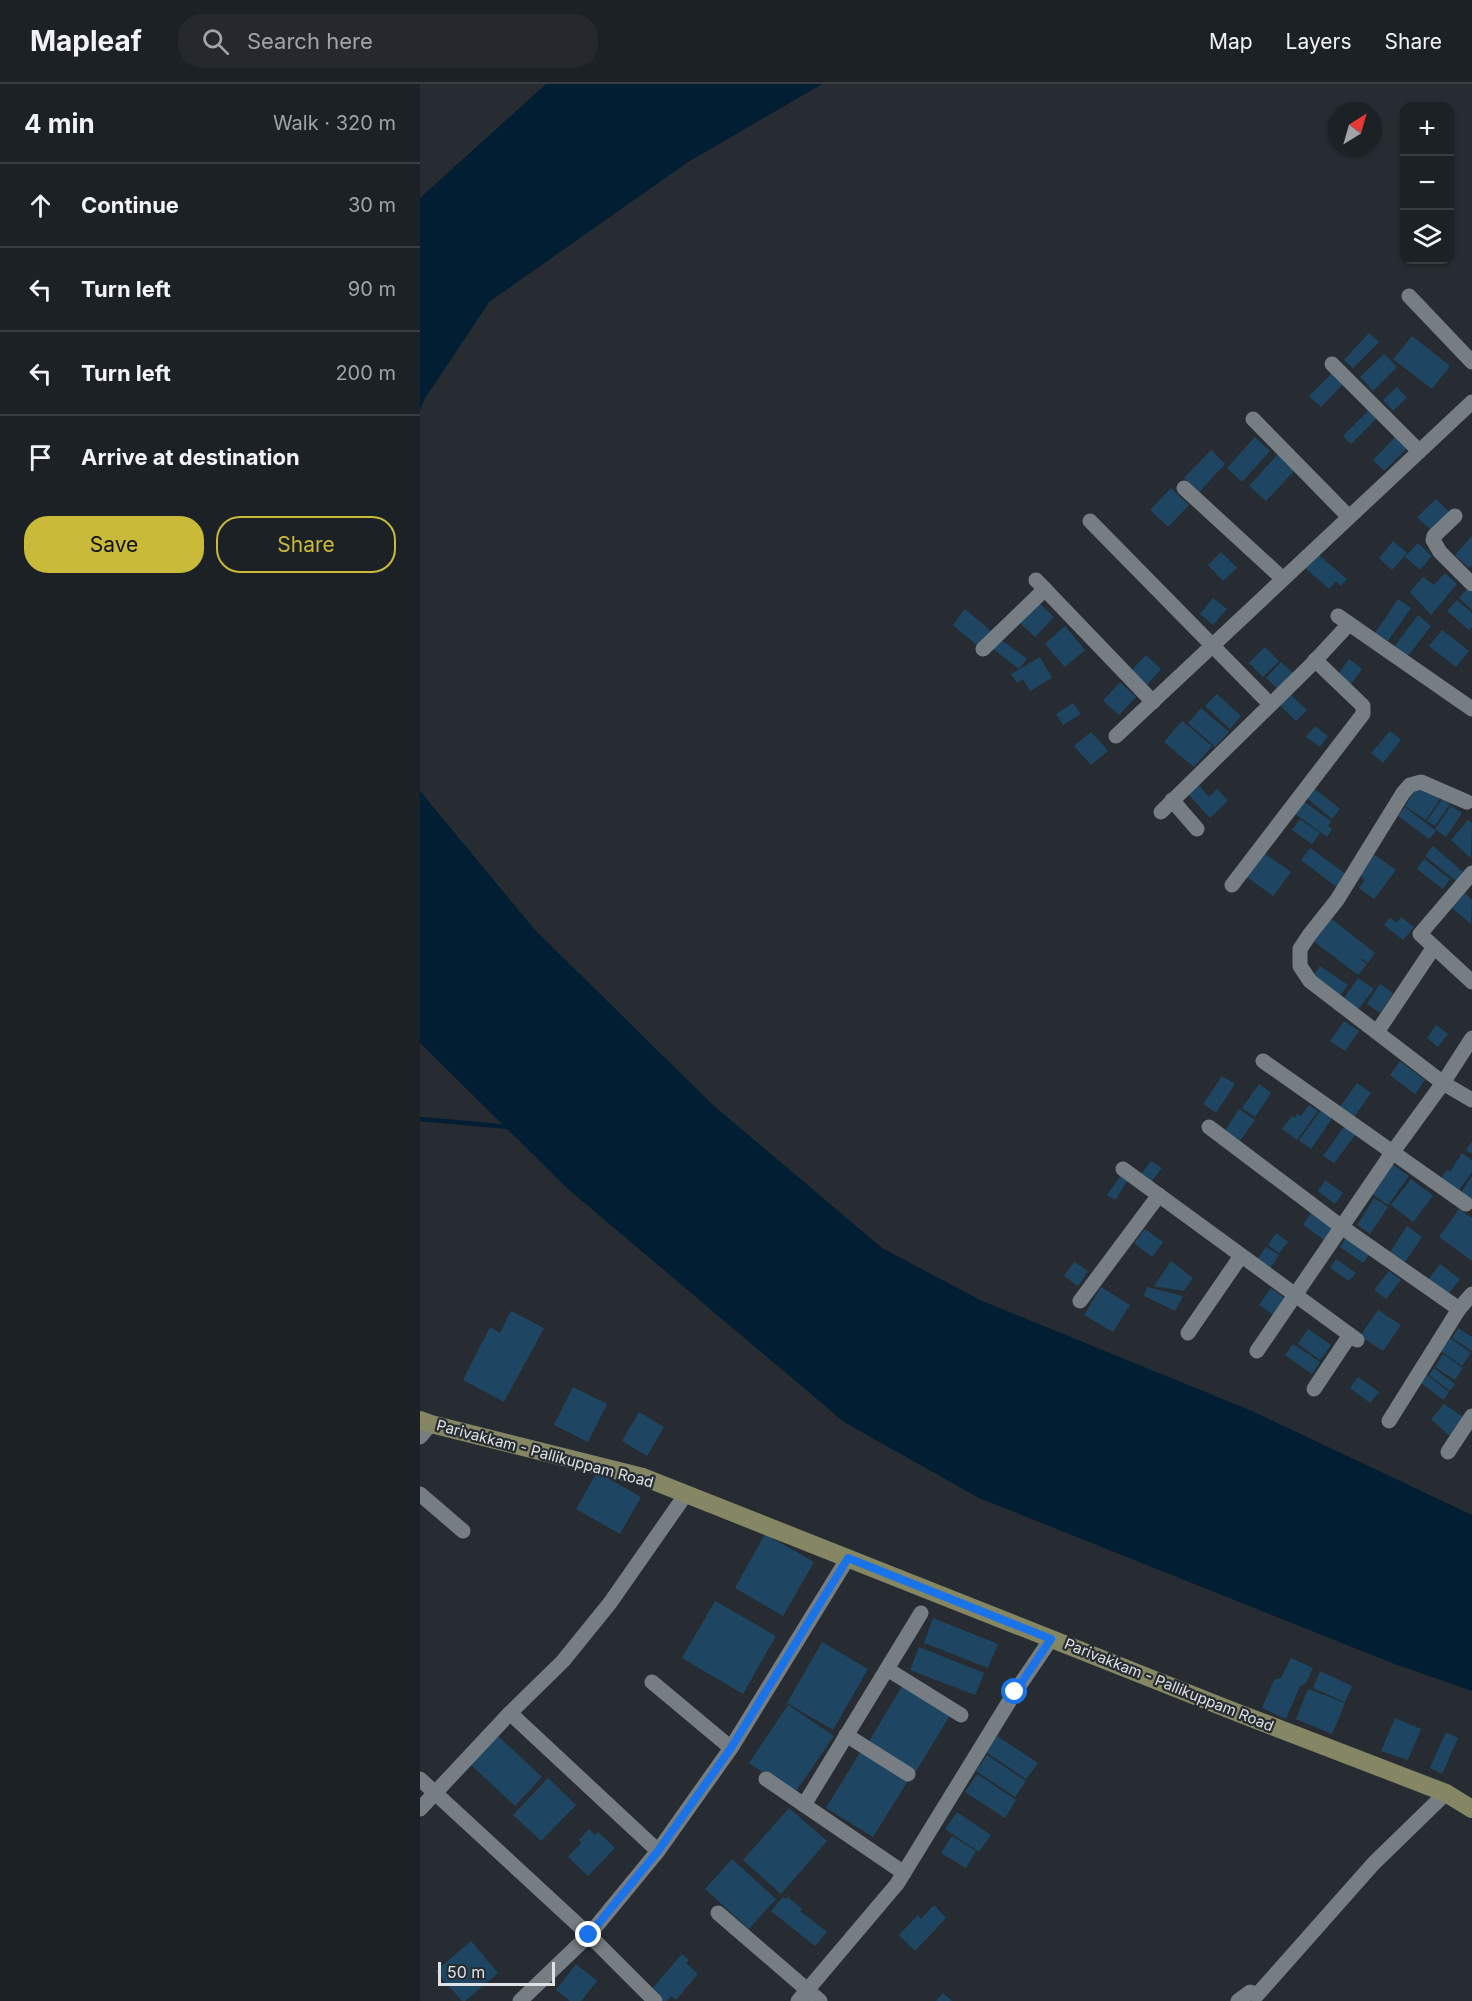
<!DOCTYPE html>
<meta charset="utf-8">
<style>
:root{--surface:#1c2125;--page:#25292d;--text:#f1f3f6;--muted:#a0a3a7;--line:#3a3e42;--accent:#caba3a}
body{margin:0;font-family:Inter,sans-serif;background:var(--page);color:var(--text)}
.controls{position:absolute;right:18px;top:18px;display:grid;overflow:hidden;border-radius:12px;box-shadow:0 2px 4px #0004}
.controls button{width:54px;height:54px;display:grid;place-items:center;padding:0;border:0;border-bottom:2px solid var(--line);background:var(--surface);color:var(--text);font:30px sans-serif}
.compass{position:absolute;left:908px;top:18px;width:54px;height:54px;border-radius:50%;background:var(--surface);box-shadow:0 2px 4px #0004;rotate:37deg}
.scale{position:absolute;left:18px;bottom:15px;width:117px;box-sizing:border-box;padding-left:6px;border:3px solid #dee2e5;border-top:0;font-size:16px;line-height:21px;white-space:nowrap;color:#dee2e5;-webkit-text-stroke:4px #262c31;paint-order:stroke}
.stop{position:absolute;width:18px;height:18px;margin:-14px;border:4px solid #1a73e8;border-radius:50%;background:#fff}
.stop.end{background:#1a73e8;border-color:#fff;box-shadow:0 2px 6px #0008}
.list{margin:0;padding:0;list-style:none}
h2{display:flex;justify-content:space-between;align-items:center;height:78px;margin:0;padding:0 24px;font-size:26px}
h2 small{font-size:20px;font-weight:400;color:var(--muted)}
.list li{display:grid;grid-template-columns:39px 1fr auto;gap:18px;align-items:center;box-sizing:border-box;height:84px;padding:0 24px;border-top:2px solid var(--line)}
.list b{display:block;font-size:22px;white-space:nowrap}
.list em{font-size:20px;font-style:normal;color:var(--muted)}
.actions{display:flex;gap:12px;padding:18px 24px}
.actions a{flex:1;padding:14px 0;border:2px solid var(--accent);border-radius:24px;text-align:center;font-size:21px;color:var(--accent)}
.actions .main{background:var(--accent);color:#111}
.icon{flex:none;width:33px;height:33px;fill:none;stroke:currentColor;stroke-width:2;stroke-linecap:round;stroke-linejoin:round}
.map{position:relative;flex:none;width:1052px;height:1917px;overflow:hidden}
header{display:flex;align-items:center;gap:36px;box-sizing:border-box;height:84px;padding:0 30px;background:var(--surface);border-bottom:2px solid var(--line)}
header strong{font-size:28px}
nav{display:flex;gap:33px;margin-inline-start:auto;font-size:21px}
.search{width:420px;height:54px;background:var(--page);display:flex;align-items:center;gap:15px;box-sizing:border-box;padding:0 21px;border-radius:24px;color:var(--muted);font-size:22px}
main{display:flex}
aside{flex:1;background:var(--surface)}
.map>svg:first-child{display:block}
.water{fill:#011e32}
.lines{fill:none;stroke-linecap:round;stroke-linejoin:round}
.stream{stroke:#011e32;stroke-width:4.5}
.building{fill:#1e4662}
.street{stroke:#767d83;stroke-width:15}
.secondary{stroke:#858663;stroke-width:18}
.route{stroke:#1a73e8;stroke-width:8}
.labels{text-anchor:middle;stroke-width:4.5;stroke-linejoin:round;paint-order:stroke}
.street-label{font-size:15px;fill:#dee2e5;stroke:#262c31}
</style>
<header>
<strong>Mapleaf</strong>
<div class="search"><svg class="icon" aria-label="search" viewBox="0 0 24 24"><circle cx="10" cy="10" r="6"/><path d="M15 15l6 6"/></svg>Search here</div>
<nav><a>Map</a><a>Layers</a><a>Share</a></nav>
</header>
<main>
<aside>
<h2>4 min<small>Walk · 320 m</small></h2>
<ul class="list">
<li><svg class="icon" aria-label="ahead" viewBox="0 0 24 24"><path d="M12 20V5M6 11l6-6 6 6"/></svg><div><b>Continue</b></div><em>30 m</em></li>
<li><svg class="icon" aria-label="left" viewBox="0 0 24 24"><path d="M17 20v-9H6M10 6l-5 5 5 5"/></svg><div><b>Turn left</b></div><em>90 m</em></li>
<li><svg class="icon" aria-label="left" viewBox="0 0 24 24"><path d="M17 20v-9H6M10 6l-5 5 5 5"/></svg><div><b>Turn left</b></div><em>200 m</em></li>
<li><svg class="icon" aria-label="arrive" viewBox="0 0 24 24"><path d="M6 21V4h12l-3 4 3 4H6"/></svg><div><b>Arrive at destination</b></div></li>
</ul>
<div class="actions"><a class="main">Save</a><a>Share</a></div>
</aside>
<div class="map">
<svg width="1052" height="1917" viewBox="0 0 1052 1917">
<rect width="100%" height="100%" fill="#262c31"/>
<!-- water -->
<g class="water">
<polygon points="126,0 402,0 268,78 69,218 4,316 0,326 0,114"/>
<polygon points="0,707 114,845 293,1021 462,1164 560,1216 832,1327 1052,1431 1052,1607 972,1579 559,1414 424,1338 148,1105 0,959"/>
</g>
<g class="lines">
<!-- stream -->
<polyline class="stream" points="0,1035 90,1043"/>
</g>
<!-- building -->
<g class="building">
<polygon points="949,249 959,258 933,284 924,276"/>
<polygon points="992,252 1030,282 1012,305 973,275"/>
<polygon points="964,270 977,283 953,307 940,293"/>
<polygon points="914,287 925,298 901,323 889,312"/>
<polygon points="977,303 987,314 973,327 963,316"/>
<polygon points="951,324 959,332 931,360 923,352"/>
<polygon points="979,349 990,361 964,387 953,376"/>
<polygon points="835,353 850,367 822,398 807,384"/>
<polygon points="791,366 805,380 779,408 764,394"/>
<polygon points="858,370 875,386 846,417 829,402"/>
<polygon points="751,404 769,421 748,443 730,426"/>
<polygon points="1016,415 1031,430 1013,448 997,433"/>
<polygon points="1052,452 1052,481 1049,484 1035,471"/>
<polygon points="973,457 987,469 972,486 959,474"/>
<polygon points="998,459 1012,472 1000,486 985,473"/>
<polygon points="894,467 927,495 921,502 916,497 909,505 882,481"/>
<polygon points="801,468 817,484 803,497 788,481"/>
<polygon points="1025,489 1037,500 1011,531 990,508 1003,493 1014,501"/>
<polygon points="1047,505 1052,509 1052,526 1039,514"/>
<polygon points="793,514 807,525 793,541 780,530"/>
<polygon points="978,515 991,524 968,557 955,549"/>
<polygon points="1037,516 1052,529 1052,543 1049,546 1027,527"/>
<polygon points="619,519 634,533 615,553 600,539"/>
<polygon points="545,525 572,548 559,563 533,541"/>
<polygon points="998,531 1011,542 987,573 974,563"/>
<polygon points="645,542 665,566 645,583 625,560"/>
<polygon points="1022,546 1049,567 1036,583 1009,562"/>
<polygon points="580,555 607,575 599,585 572,564"/>
<polygon points="845,563 859,577 843,593 829,579"/>
<polygon points="726,571 741,585 725,603 710,588"/>
<polygon points="620,573 632,594 610,607 603,595 597,599 591,590"/>
<polygon points="929,575 942,585 929,603 916,593"/>
<polygon points="861,578 875,591 860,607 846,594"/>
<polygon points="700,598 716,613 699,631 683,617"/>
<polygon points="797,610 821,632 810,645 785,622"/>
<polygon points="870,610 887,626 876,637 860,621"/>
<polygon points="653,619 661,630 643,641 636,630"/>
<polygon points="781,624 809,648 795,663 768,639"/>
<polygon points="762,637 792,662 774,683 744,658"/>
<polygon points="895,642 908,652 900,663 886,653"/>
<polygon points="970,647 981,656 963,679 951,669"/>
<polygon points="671,648 688,667 671,681 654,662"/>
<polygon points="777,699 789,713 797,705 808,717 790,734 768,710"/>
<polygon points="999,701 1020,715 1006,736 985,722"/>
<polygon points="895,705 920,725 912,735 887,714"/>
<polygon points="879,714 911,737 908,742 912,745 907,753 870,726"/>
<polygon points="1022,715 1030,720 1015,742 1007,737"/>
<polygon points="1031,722 1042,729 1026,753 1015,745"/>
<polygon points="985,723 1016,747 1009,755 978,732"/>
<polygon points="880,735 900,749 892,760 872,746"/>
<polygon points="1048,736 1052,739 1051,774 1031,756"/>
<polygon points="1013,762 1043,788 1036,797 1005,772"/>
<polygon points="890,764 927,791 918,804 881,776"/>
<polygon points="841,767 871,788 853,812 824,791"/>
<polygon points="952,769 976,786 954,815 939,804 945,796 937,789"/>
<polygon points="1004,775 1030,795 1023,805 997,785"/>
<polygon points="1045,809 1052,816 1051,840 1032,824"/>
<polygon points="909,833 955,869 948,879 941,874 940,875 947,880 938,891 892,856"/>
<polygon points="981,833 994,843 983,856 964,841 970,834 977,839"/>
<polygon points="900,882 928,901 919,913 892,893"/>
<polygon points="938,894 954,905 936,928 922,917"/>
<polygon points="960,900 973,909 960,929 947,920"/>
<polygon points="924,937 939,947 925,967 910,957"/>
<polygon points="1016,941 1028,950 1018,963 1007,954"/>
<polygon points="980,977 1005,996 995,1010 970,991"/>
<polygon points="802,992 815,1000 796,1029 783,1020"/>
<polygon points="937,999 951,1009 934,1033 920,1023"/>
<polygon points="839,1000 851,1009 835,1033 822,1024"/>
<polygon points="889,1021 898,1027 877,1056 862,1045 872,1032 875,1034 877,1030 881,1032"/>
<polygon points="819,1025 835,1036 819,1058 804,1048"/>
<polygon points="902,1025 913,1033 891,1065 879,1056"/>
<polygon points="924,1043 935,1051 914,1079 903,1072"/>
<polygon points="1052,1057 1052,1070 1046,1066"/>
<polygon points="1042,1069 1052,1076 1052,1088 1037,1109 1019,1097 1027,1086 1030,1088"/>
<polygon points="731,1077 742,1084 731,1098 721,1090"/>
<polygon points="972,1080 989,1092 968,1121 949,1108"/>
<polygon points="701,1091 708,1096 695,1116 687,1111"/>
<polygon points="1052,1092 1052,1119 1040,1110"/>
<polygon points="991,1095 1013,1112 993,1138 971,1121"/>
<polygon points="905,1096 923,1109 915,1120 898,1107"/>
<polygon points="954,1114 968,1123 950,1150 937,1141"/>
<polygon points="1039,1125 1052,1134 1052,1177 1019,1153"/>
<polygon points="892,1127 916,1143 906,1157 883,1141"/>
<polygon points="987,1142 1002,1153 985,1178 970,1168"/>
<polygon points="725,1145 743,1158 732,1173 714,1159"/>
<polygon points="856,1149 868,1158 859,1169 848,1161"/>
<polygon points="927,1152 950,1169 943,1179 920,1163"/>
<polygon points="846,1163 859,1171 849,1186 836,1177"/>
<polygon points="916,1175 936,1189 929,1197 910,1184"/>
<polygon points="751,1177 773,1194 764,1207 734,1202"/>
<polygon points="654,1178 668,1187 658,1202 644,1192"/>
<polygon points="1020,1180 1040,1195 1028,1211 1008,1196"/>
<polygon points="969,1187 981,1196 966,1215 954,1206"/>
<polygon points="681,1203 710,1221 693,1248 664,1231"/>
<polygon points="727,1203 763,1212 755,1227 724,1212"/>
<polygon points="851,1204 867,1216 855,1232 839,1221"/>
<polygon points="958,1226 981,1241 963,1267 940,1252"/>
<polygon points="91,1227 124,1244 84,1318 43,1296 70,1243 80,1249"/>
<polygon points="1038,1244 1052,1253 1052,1267 1032,1254"/>
<polygon points="888,1245 911,1261 900,1276 878,1260"/>
<polygon points="1030,1254 1051,1269 1042,1282 1021,1267"/>
<polygon points="873,1260 900,1278 892,1290 865,1271"/>
<polygon points="1023,1270 1043,1284 1035,1296 1015,1283"/>
<polygon points="1014,1284 1035,1300 1030,1307 1009,1291"/>
<polygon points="1007,1291 1029,1308 1023,1316 1001,1299"/>
<polygon points="938,1293 959,1308 950,1319 930,1304"/>
<polygon points="153,1303 187,1320 168,1358 134,1341"/>
<polygon points="1024,1320 1048,1336 1032,1354 1011,1335"/>
<polygon points="219,1328 244,1343 227,1372 202,1357"/>
<polygon points="177,1388 221,1413 200,1450 156,1425"/>
<polygon points="345,1450 394,1478 363,1532 315,1504"/>
<polygon points="295,1517 356,1552 323,1610 262,1574"/>
<polygon points="513,1534 578,1560 568,1584 504,1559"/>
<polygon points="402,1558 448,1585 413,1646 367,1619"/>
<polygon points="499,1563 564,1589 555,1611 490,1586"/>
<polygon points="871,1574 893,1584 886,1599 880,1602 866,1635 842,1624 854,1596 861,1594"/>
<polygon points="900,1587 932,1602 925,1618 893,1604"/>
<polygon points="482,1602 530,1631 495,1689 447,1661"/>
<polygon points="888,1605 925,1619 912,1650 876,1635"/>
<polygon points="368,1621 414,1652 374,1710 329,1679"/>
<polygon points="975,1634 1001,1645 988,1676 961,1667"/>
<polygon points="1026,1648 1038,1654 1022,1690 1010,1684"/>
<polygon points="77,1651 122,1693 95,1722 50,1680"/>
<polygon points="577,1652 618,1679 606,1695 566,1668"/>
<polygon points="442,1665 489,1695 453,1753 406,1724"/>
<polygon points="567,1671 606,1697 595,1713 556,1687"/>
<polygon points="557,1690 596,1716 585,1734 545,1708"/>
<polygon points="128,1694 156,1721 121,1757 93,1731"/>
<polygon points="369,1724 407,1757 361,1810 323,1776"/>
<polygon points="537,1728 571,1751 559,1768 525,1745"/>
<polygon points="169,1745 175,1751 178,1748 195,1764 168,1792 148,1773 161,1759 159,1756"/>
<polygon points="532,1752 556,1767 546,1784 521,1769"/>
<polygon points="312,1775 356,1815 329,1845 285,1805"/>
<polygon points="363,1813 366,1815 368,1813 382,1825 380,1827 407,1848 395,1862 351,1827"/>
<polygon points="514,1821 526,1834 495,1867 479,1851 498,1831 501,1835"/>
<polygon points="51,1857 78,1889 45,1917 42,1917 16,1887"/>
<polygon points="262,1870 269,1876 266,1879 278,1890 256,1916 251,1912 247,1917 243,1917 230,1907"/>
<polygon points="156,1880 177,1897 161,1917 150,1917 136,1906"/>
<polygon points="523,1909 532,1917 516,1917"/>
</g>
<g class="lines">
<!-- street -->
<g class="street">
<polyline points="989,212 1052,278"/>
<polyline points="912,280 999,367"/>
<polyline points="833,335 929,433"/>
<polyline points="764,404 863,495"/>
<polyline points="1035,432 1014,452 1013,456 1020,468 1052,500"/>
<polyline points="670,437 844,614"/>
<polyline points="616,496 733,618"/>
<polyline points="918,532 1052,625"/>
<polyline points="563,565 625,505"/>
<polyline points="696,652 1052,318"/>
<polyline points="752,716 777,745"/>
<polyline points="1047,718 1001,698 990,701 983,709 917,816 890,850 880,865 880,882 890,897 1023,999 1052,1016"/>
<polyline points="741,728 891,581 929,540"/>
<polyline points="1052,789 1000,850 1052,898"/>
<polyline points="812,801 943,630 943,622 895,576"/>
<polyline points="957,948 1014,863"/>
<polyline points="843,977 1046,1120"/>
<polyline points="789,1043 923,1144 1039,1225"/>
<polyline points="703,1085 937,1256"/>
<polyline points="660,1217 739,1111"/>
<polyline points="768,1249 821,1172"/>
<polyline points="837,1267 972,1069 1023,999 1052,954"/>
<polyline points="894,1305 930,1251"/>
<polyline points="969,1337 1039,1225 1052,1210"/>
<polyline points="0,1353 11,1340"/>
<polyline points="1028,1368 1052,1332"/>
<polyline points="0,1410 43,1447"/>
<polyline points="467,1585 541,1631"/>
<polyline points="232,1598 311,1664"/>
<polyline points="90,1629 238,1767"/>
<polyline points="426,1651 488,1690"/>
<polyline points="0,1695 169,1851 235,1917"/>
<polyline points="346,1695 484,1789"/>
<polyline points="384,1721 501,1529"/>
<polyline points="0,1725 90,1629 143,1577 190,1519 266,1410"/>
<polyline points="298,1829 400,1917"/>
<polyline points="100,1917 169,1851 238,1767 311,1664 428,1474"/>
<polyline points="378,1917 477,1800 595,1608 631,1555"/>
<polyline points="818,1917 830,1908 837,1911 954,1779 1026,1709"/>
</g>
<!-- secondary -->
<polyline class="secondary" points="0,1336 11,1340 223,1393 813,1627 1026,1709 1052,1725"/>
</g>
<g class="lines">
<!-- route -->
<polyline class="route" points="169,1851 238,1767 311,1664 428,1474 631,1555 595,1608"/>
</g>
<g class="labels">
<!-- street labels -->
<g class="street-label">
<text transform="translate(125 1370) rotate(15)" y="5">Parivakkam - Pallikuppam Road</text>
<text transform="translate(749 1601) rotate(22)" y="5">Parivakkam - Pallikuppam Road</text>
</g>
</g>
</svg>
<div class="controls">
<button>+</button>
<button>−</button>
<button><svg class="icon" aria-label="layers" viewBox="0 0 24 24"><path d="M12 4l9 5-9 5-9-5zM3 14l9 5 9-5"/></svg></button>
</div>
<svg class="compass" viewBox="-18 -18 36 36"><path d="M0-13l5 13h-10z" fill="#e53935"/><path d="M0 13l5-13h-10z" fill="#a0a3a7"/></svg>
<div class="scale">50 m</div>
<div class="stop" style="left:595px;top:1608px"></div>
<div class="stop end" style="left:169px;top:1851px"></div>
</div>
</main>
